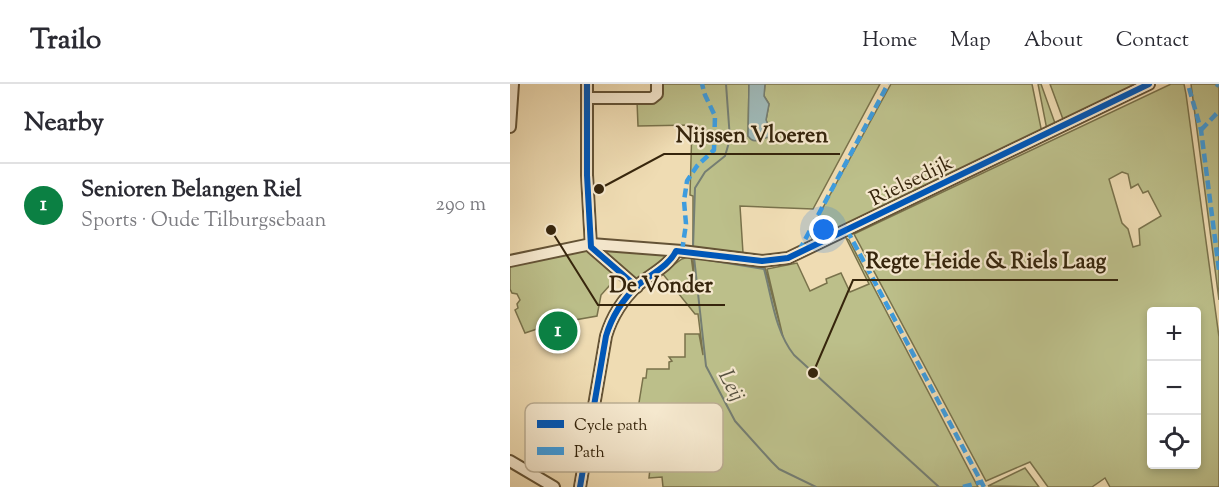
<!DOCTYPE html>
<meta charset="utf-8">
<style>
:root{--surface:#fff;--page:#f2f2f3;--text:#2b2b33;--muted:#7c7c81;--line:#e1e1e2;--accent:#0b8043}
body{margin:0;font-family:"Sorts Mill Goudy",serif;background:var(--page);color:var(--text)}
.controls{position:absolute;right:18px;bottom:18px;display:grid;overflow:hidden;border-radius:6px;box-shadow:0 3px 9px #0003}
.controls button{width:54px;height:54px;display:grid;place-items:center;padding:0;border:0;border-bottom:2px solid var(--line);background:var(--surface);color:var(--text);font:30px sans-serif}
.you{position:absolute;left:314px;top:146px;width:21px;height:21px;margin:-15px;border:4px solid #fff;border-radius:50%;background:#1a73e8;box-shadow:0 0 0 9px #1a73e833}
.badge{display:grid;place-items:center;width:39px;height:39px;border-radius:50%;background:var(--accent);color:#fff;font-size:20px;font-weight:700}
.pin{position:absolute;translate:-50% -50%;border:3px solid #fff;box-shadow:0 2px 6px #0006}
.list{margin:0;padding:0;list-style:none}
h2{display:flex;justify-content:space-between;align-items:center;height:78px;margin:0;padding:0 24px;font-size:26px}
h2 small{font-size:20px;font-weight:400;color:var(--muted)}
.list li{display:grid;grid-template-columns:39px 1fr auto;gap:18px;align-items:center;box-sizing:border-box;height:84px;padding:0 24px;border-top:2px solid var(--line)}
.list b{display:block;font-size:22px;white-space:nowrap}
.list p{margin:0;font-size:20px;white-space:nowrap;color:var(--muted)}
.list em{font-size:20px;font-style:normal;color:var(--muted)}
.icon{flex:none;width:33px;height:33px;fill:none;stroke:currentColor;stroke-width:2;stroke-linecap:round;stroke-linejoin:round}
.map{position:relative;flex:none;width:709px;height:403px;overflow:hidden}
header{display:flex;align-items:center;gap:36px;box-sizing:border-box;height:84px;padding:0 30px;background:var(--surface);border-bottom:2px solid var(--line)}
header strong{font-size:28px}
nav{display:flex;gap:33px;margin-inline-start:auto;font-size:21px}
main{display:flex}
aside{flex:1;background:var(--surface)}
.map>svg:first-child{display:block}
.green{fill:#bcbf8a;stroke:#79724b;stroke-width:1.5;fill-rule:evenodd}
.water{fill:#9fb9b8;stroke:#757e73;stroke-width:1.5}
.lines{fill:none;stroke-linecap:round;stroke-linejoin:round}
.stream{stroke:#757e73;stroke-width:2}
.minor-casing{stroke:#645336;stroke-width:14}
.minor{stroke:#f5e8ce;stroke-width:10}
.quiet{stroke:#3e9cde;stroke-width:4.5;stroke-dasharray:9 4.5;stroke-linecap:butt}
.cycleway-casing{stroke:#f5e8ce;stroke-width:10}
.cycleway{stroke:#0057b8;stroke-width:6}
.labels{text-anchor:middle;stroke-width:4.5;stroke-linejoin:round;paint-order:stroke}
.street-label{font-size:21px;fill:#36250c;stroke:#f5e8ce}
.water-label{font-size:22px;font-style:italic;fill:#565140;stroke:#f5e8ce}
.key{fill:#f5e8ce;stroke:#bcae94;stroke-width:1.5}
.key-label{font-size:16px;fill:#36250c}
.leader{fill:none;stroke:#36250c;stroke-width:2}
.callout-dot{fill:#36250c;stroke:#f5e8ce;stroke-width:2}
.callout-label{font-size:22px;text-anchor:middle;font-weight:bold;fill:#36250c;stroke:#f5e8ce;stroke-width:4.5;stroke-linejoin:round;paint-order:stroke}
</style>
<header>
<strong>Trailo</strong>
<nav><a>Home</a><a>Map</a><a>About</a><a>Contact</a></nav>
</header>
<main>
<aside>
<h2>Nearby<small></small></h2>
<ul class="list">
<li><span class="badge">1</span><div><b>Senioren Belangen Riel</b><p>Sports · Oude Tilburgsebaan</p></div><em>290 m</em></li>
</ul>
</aside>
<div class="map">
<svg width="709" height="403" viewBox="0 0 709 403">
<rect width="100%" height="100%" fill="#efdcb3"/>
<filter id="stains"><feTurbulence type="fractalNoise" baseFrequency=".00333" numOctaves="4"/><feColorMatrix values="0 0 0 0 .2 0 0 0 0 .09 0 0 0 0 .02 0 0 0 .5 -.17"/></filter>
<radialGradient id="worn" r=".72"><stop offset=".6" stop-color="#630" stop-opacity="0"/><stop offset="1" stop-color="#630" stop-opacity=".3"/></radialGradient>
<!-- green -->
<g class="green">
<polygon points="149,0 239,0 238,52 259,53 261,48 256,36 259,20 254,12 255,0 370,0 303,125 230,122 233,169 183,163 183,112 180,111 182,41 128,42 127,17 141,17"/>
<polygon points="381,0 522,0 532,49 303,156 299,149"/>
<polygon points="528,0 531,0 546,42 537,46"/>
<polygon points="540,0 633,0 554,38"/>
<path d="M 661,0 L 674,0 L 676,10 L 709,253 L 709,403 L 600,403 L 595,394 L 582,403 L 538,403 L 520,378 L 476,397 L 344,150 ZM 612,88 L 618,90 L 621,104 L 628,100 L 633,109 L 638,107 L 651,132 L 629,145 L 630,161 L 623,163 L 618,145 L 612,139 L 599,95 ZM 642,228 L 686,228 L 686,380 L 642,380 Z"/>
<polygon points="681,0 709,0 709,216"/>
<polygon points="336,154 339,156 468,403 153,403 152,393 139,394 145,338 87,335 88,329 127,331 133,294 136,294 137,285 159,285 159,278 162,277 159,273 175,273 175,250 189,250 193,271 188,230 185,230 152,189 172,175 181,172 184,194 183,173 255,184 273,253 257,185 287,179 300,207 317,199 316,195 331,189 340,208 359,200"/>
<polygon points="85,163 159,170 129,198"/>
<polygon points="77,166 108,192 91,211 87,232 42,240 15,249 5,226 8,224 7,220 10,216 7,210 2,209 0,205 0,181"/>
<polygon points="515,384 529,403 478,402"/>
</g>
<!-- water -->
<path class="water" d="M 239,0 L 255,0 L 254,12 L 259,20 L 256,36 L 261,48 L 259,53 C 250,55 244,61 238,52 Z"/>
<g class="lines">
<!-- stream -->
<g class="stream">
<polyline points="183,164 185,104 195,88 215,72 220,55 216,0"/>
<polyline points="184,173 196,282 225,337 262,378 269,385 306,403"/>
<path d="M 198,176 L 254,185 C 262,214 265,247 284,271 L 429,403"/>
</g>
<defs>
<g id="minor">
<polyline points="77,0 77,91 81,163 127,203"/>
<polyline points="77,14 142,14 147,10 147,0"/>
<polyline points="0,43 3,0"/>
<polyline points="0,177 81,160 172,167 252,177 278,174 639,0"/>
<polyline points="0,377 44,403"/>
<path d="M 70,403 L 96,252 C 102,232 112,216 128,201 C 141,190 159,182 166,167"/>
</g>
</defs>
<!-- minor casing -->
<use href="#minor" class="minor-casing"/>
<!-- minor -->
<use href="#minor" class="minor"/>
<!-- quiet -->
<g class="quiet">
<polyline points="706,0 709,2"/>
<polyline points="679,4 691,46 709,186"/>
<polyline points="691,46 709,27"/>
<polyline points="337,146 474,403"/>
<polyline points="172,167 176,140 174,117 177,97 187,82 204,66 205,32 195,11 192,0"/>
<polyline points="289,167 378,0"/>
<polyline points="453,403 471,398"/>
</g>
<defs>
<g id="cycleway">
<polyline points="77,0 77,91 81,163 127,203"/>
<path d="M 70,403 L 96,252 C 102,232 112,216 128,201 C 141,190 159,182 166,167 L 252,177 L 278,174 L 639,0"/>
</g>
</defs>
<!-- cycleway casing -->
<use href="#cycleway" class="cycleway-casing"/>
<!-- cycleway -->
<use href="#cycleway" class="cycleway"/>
</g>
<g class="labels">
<!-- street labels -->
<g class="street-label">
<text transform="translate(401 96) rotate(-26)" y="7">Rielsedijk</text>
</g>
<!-- water labels -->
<g class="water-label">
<text transform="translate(223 301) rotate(62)" y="8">Leij</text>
</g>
</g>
<!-- legend -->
<rect x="15" y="319" width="198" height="69" rx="9" class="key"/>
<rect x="27" y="336" width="27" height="8" fill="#0057b8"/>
<rect x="27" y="363" width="27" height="8" fill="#3e9cde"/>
<g class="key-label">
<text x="64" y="346">Cycle path</text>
<text x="64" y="373">Path</text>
</g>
<!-- callouts -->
<path class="leader" d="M89 105L154 70H330M303 289L343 196H608M41 146L88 221H215"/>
<g class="callout-dot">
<circle cx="89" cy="105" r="6"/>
<circle cx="303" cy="289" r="6"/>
<circle cx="41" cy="146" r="6"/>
</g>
<g class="callout-label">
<text x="242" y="58">Nijssen Vloeren</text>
<text x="476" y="184">Regte Heide &amp; Riels Laag</text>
<text x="151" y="208">De Vonder</text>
</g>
<rect width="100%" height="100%" filter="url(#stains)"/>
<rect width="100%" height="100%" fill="url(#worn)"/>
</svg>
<div class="controls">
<button>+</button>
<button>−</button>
<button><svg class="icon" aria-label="locate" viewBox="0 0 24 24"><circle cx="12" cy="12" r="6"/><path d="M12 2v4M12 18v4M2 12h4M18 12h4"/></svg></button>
</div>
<div class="you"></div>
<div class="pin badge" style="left:48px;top:247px">1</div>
</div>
</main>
